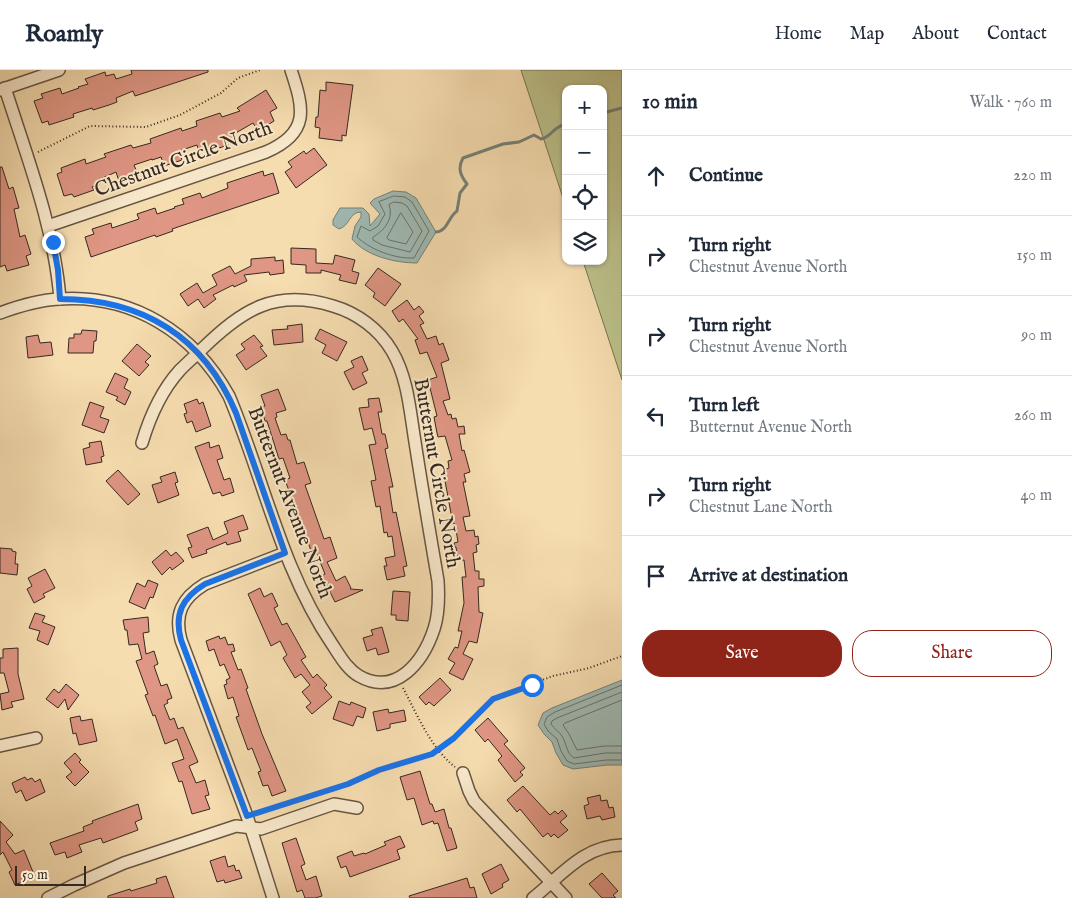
<!DOCTYPE html>
<meta charset="utf-8">
<style>
:root{--surface:#fff;--page:#f2f2f3;--text:#1f2937;--muted:#747a83;--line:#e0e1e3;--accent:#8f2418}
body{margin:0;font-family:"IM FELL English",serif;background:var(--page);color:var(--text)}
.controls{position:absolute;right:15px;top:15px;display:grid;overflow:hidden;border-radius:10px;box-shadow:0 1px 4px #0004}
.controls button{width:45px;height:45px;display:grid;place-items:center;padding:0;border:0;border-bottom:1px solid var(--line);background:var(--surface);color:var(--text);font:25px sans-serif}
.scale{position:absolute;left:15px;bottom:12px;width:71px;box-sizing:border-box;padding-left:5px;border:2px solid #36291f;border-top:0;font-size:14px;line-height:18px;white-space:nowrap;color:#36291f;-webkit-text-stroke:4px #f9e9cc;paint-order:stroke}
.stop{position:absolute;width:15px;height:15px;margin:-11px;border:4px solid #1a73e8;border-radius:50%;background:#fff}
.stop.end{background:#1a73e8;border-color:#fff;box-shadow:0 1px 5px #0008}
.list{margin:0;padding:0;list-style:none}
h2{display:flex;justify-content:space-between;align-items:center;height:65px;margin:0;padding:0 20px;font-size:21px}
h2 small{font-size:16px;font-weight:400;color:var(--muted)}
.list li{display:grid;grid-template-columns:32px 1fr auto;gap:15px;align-items:center;box-sizing:border-box;height:80px;padding:0 20px;border-top:1px solid var(--line)}
.list b{display:block;font-size:19px;white-space:nowrap}
.list p{margin:0;font-size:16px;white-space:nowrap;color:var(--muted)}
.list em{font-size:16px;font-style:normal;color:var(--muted)}
.actions{display:flex;gap:10px;padding:15px 20px}
.actions a{flex:1;padding:11px 0;border:1px solid var(--accent);border-radius:20px;text-align:center;font-size:18px;color:var(--accent)}
.actions .main{background:var(--accent);color:#fff}
.icon{flex:none;width:28px;height:28px;fill:none;stroke:currentColor;stroke-width:2;stroke-linecap:round;stroke-linejoin:round}
.map{position:relative;flex:none;width:622px;height:828px;overflow:hidden}
header{display:flex;align-items:center;gap:30px;box-sizing:border-box;height:70px;padding:0 25px;background:var(--surface);border-bottom:1px solid var(--line)}
header strong{font-size:24px}
nav{display:flex;gap:28px;margin-inline-start:auto;font-size:18px}
main{display:flex}
aside{flex:1;background:var(--surface)}
.map>svg:first-child{display:block}
.green{fill:#bcc18b;stroke:#797555}
.water{fill:#9fbab4;stroke:#758078}
.lines{fill:none;stroke-linecap:round;stroke-linejoin:round}
.shore{stroke:#6a726a;stroke-width:1}
.stream{stroke:#758078;stroke-width:3}
.building{fill:#df9684;stroke:#36291f}
.minor-casing{stroke:#665643;stroke-width:14}
.path{stroke:#36291f;stroke-width:2;stroke-dasharray:1 2.5;stroke-linecap:butt}
.minor{stroke:#f9e9cc;stroke-width:11}
.route{stroke:#1a73e8;stroke-width:6}
.labels{text-anchor:middle;stroke-width:4;stroke-linejoin:round;paint-order:stroke}
.street-label{font-size:20px;fill:#36291f;stroke:#f9e9cc}
</style>
<header>
<strong>Roamly</strong>
<nav><a>Home</a><a>Map</a><a>About</a><a>Contact</a></nav>
</header>
<main>
<div class="map">
<svg width="622" height="828" viewBox="0 0 622 828">
<rect width="100%" height="100%" fill="#f6ddb0"/>
<filter id="stains"><feTurbulence type="fractalNoise" baseFrequency=".004" numOctaves="4"/><feColorMatrix values="0 0 0 0 .2 0 0 0 0 .09 0 0 0 0 .02 0 0 0 .5 -.17"/></filter>
<radialGradient id="worn" r=".72"><stop offset=".6" stop-color="#630" stop-opacity="0"/><stop offset="1" stop-color="#630" stop-opacity=".3"/></radialGradient>
<!-- green -->
<polygon class="green" points="521,0 622,0 622,310 583,191 603,191 603,19 566,19 566,137"/>
<!-- water -->
<g class="water">
<path d="M 393,121 L 406,122 L 416,128 L 436,162 L 417,193 C 395,193 366,186 352,169 L 355,156 L 361,147 L 361,142 C 349,142 350,156 339,159 L 333,155 L 333,150 L 340,138 L 363,138 L 369,144 L 370,156 L 380,144 L 370,133 L 374,129 Z"/>
<polygon points="622,610 622,695 607,695 573,699 563,695 556,683 552,672 544,664 538,655 543,643 552,638"/>
</g>
<g class="lines">
<!-- shore -->
<g class="shore">
<path d="M 394,126 L 405,127 L 412,132 L 429,161 L 414,188 C 395,189 371,180 357,167 L 361,156 L 370,161 L 378,156 L 385,144 L 379,132 Z"/>
<path d="M 394,132 L 402,133 L 407,136 L 422,161 L 410,182 L 382,175 L 373,170 L 373,167 C 385,160 394,148 389,135 Z"/>
<polygon points="401,143 413,162 406,174 389,170 387,168"/>
<polyline points="622,615 555,642 547,647 544,654 548,661 557,669 561,681 567,691 574,694 606,690 622,690"/>
<path d="M 622,622 L 557,648 L 552,651 L 551,654 C 554,659 559,661 562,666 C 567,674 566,683 574,688 L 605,683 L 622,683"/>
<polyline points="622,630 565,653 563,655 569,664 577,680 604,676 622,676"/>
</g>
<!-- stream -->
<g class="stream">
<polyline points="603,43 622,38"/>
<path d="M 436,162 C 448,161 448,147 457,141 L 460,123 L 467,114 C 461,106 457,99 463,88 L 503,74 L 519,72 L 534,65 L 541,69 C 553,66 552,57 566,54"/>
</g>
</g>
<!-- building -->
<g class="building">
<polygon points="131,0 208,0 208,2 135,26 133,21 116,28 117,32 109,35 93,40 92,38 73,44 74,47 49,55 48,51 42,53 34,31 43,28 41,24 60,18 62,24 79,18 78,17 88,14 85,9 105,2 106,6 114,4 116,9 132,4"/>
<polygon points="326,12 353,15 346,66 342,65 342,71 319,68 320,58 315,57 316,47 318,47 320,20 326,21"/>
<polygon points="266,20 277,38 270,42 274,51 258,61 253,53 234,64 235,68 227,71 228,75 210,81 209,77 199,81 197,75 179,81 182,90 164,96 161,87 152,90 152,89 134,95 138,105 119,111 116,102 98,110 100,114 92,117 94,120 74,127 72,124 64,126 57,104 62,102 61,98 85,89 86,94 106,87 104,84 131,75 133,78 151,73 150,69 181,58 182,61 197,56 196,51 220,43 222,47 240,41 237,38"/>
<polygon points="314,78 327,95 296,118 285,102 292,97 288,92 304,81 306,84"/>
<polygon points="0,97 2,97 9,119 13,117 19,138 14,139 20,167 25,165 31,184 26,186 29,195 7,201 5,195 0,197"/>
<polygon points="263,101 264,106 273,103 279,123 172,159 173,161 156,167 155,165 91,187 85,167 94,164 92,159 111,153 112,158 139,149 137,144 155,138 157,144 175,138 174,137 184,134 182,129 200,123 202,128 228,118 227,113"/>
<polygon points="291,178 316,179 316,193 333,194 335,185 355,190 352,201 359,203 356,214 339,210 341,205 321,200 321,203 306,203 306,195 291,194"/>
<polygon points="275,187 275,191 283,190 284,203 270,205 269,202 244,205 247,211 234,217 233,215 213,225 216,229 204,238 198,229 188,236 180,224 197,213 203,223 217,215 212,205 230,196 235,204 251,196 251,189"/>
<polygon points="378,198 401,214 385,236 373,227 375,223 365,215"/>
<polygon points="407,230 414,240 419,236 424,242 419,246 424,253 420,255 427,269 436,266 439,275 443,273 449,290 441,293 450,329 443,331 448,345 451,344 452,349 456,348 458,357 464,356 465,364 459,364 462,381 464,380 470,402 464,404 466,412 463,412 470,446 463,447 466,461 474,460 475,467 478,466 479,474 476,475 477,482 473,483 475,501 479,501 479,509 484,509 484,516 478,517 479,542 483,543 477,573 469,571 463,584 473,589 463,610 449,603 455,593 448,589 455,577 458,578 462,561 458,561 464,533 462,507 466,507 464,490 458,491 456,477 455,477 454,473 458,472 455,454 453,454 443,400 449,398 448,391 452,390 445,366 438,367 437,363 434,347 437,346 428,310 437,307 427,282 420,284 415,270 418,269 403,249 399,252 392,241"/>
<polygon points="302,254 303,272 274,275 272,260 288,259 287,256"/>
<polygon points="320,259 347,272 337,291 322,283 326,275 315,269"/>
<polygon points="82,260 97,261 96,271 94,271 93,283 68,283 69,268 74,268 74,264 81,264"/>
<polygon points="38,265 40,273 51,272 53,285 28,288 26,267"/>
<polygon points="254,265 263,276 260,277 267,286 246,300 236,285 245,279 241,274"/>
<polygon points="137,274 151,286 145,292 149,295 139,306 122,291"/>
<polygon points="362,286 368,300 362,303 367,313 353,320 344,302 354,297 351,291"/>
<polygon points="115,303 128,309 124,318 131,322 125,335 116,330 118,327 106,322"/>
<polygon points="278,319 286,340 276,343 277,347 275,348 281,365 286,364 288,370 290,370 297,394 304,392 311,413 305,415 324,469 330,467 337,488 327,492 336,511 345,506 351,518 350,519 363,520 335,532 322,506 325,504 317,484 313,486 285,410 290,408 283,388 279,389 267,351 265,351 261,337 265,336 261,325"/>
<polygon points="379,328 382,342 378,342 382,364 385,364 388,378 385,379 393,417 389,417 393,443 396,442 407,496 403,497 405,506 387,510 384,496 387,496 385,488 395,486 392,466 388,467 387,462 384,463 380,436 376,437 371,411 376,410 369,375 376,374 372,358 364,360 359,338 369,337 368,329"/>
<polygon points="197,329 199,334 203,332 211,356 196,362 192,351 187,353 184,344 187,343 184,334"/>
<polygon points="90,332 104,337 100,347 109,350 104,363 82,355"/>
<polygon points="101,371 104,386 101,387 102,392 86,395 83,379 90,377 89,373"/>
<polygon points="209,372 210,378 219,375 223,388 217,390 224,410 230,408 234,422 222,426 220,422 213,424 195,377"/>
<polygon points="118,400 140,424 128,435 106,411"/>
<polygon points="175,402 178,412 175,413 179,425 158,433 152,415 162,412 160,407"/>
<polygon points="243,445 248,459 238,462 241,471 227,475 226,472 206,480 207,483 192,488 188,478 192,477 187,465 208,457 213,470 228,463 224,452"/>
<polygon points="0,478 12,479 12,481 16,482 15,494 18,494 17,505 0,503"/>
<polygon points="166,480 171,486 176,482 184,491 172,500 170,497 162,505 152,492"/>
<polygon points="45,499 55,518 43,524 45,527 34,533 27,519 32,516 28,508"/>
<polygon points="148,510 158,514 153,528 150,527 145,539 129,532 137,513 145,517"/>
<polygon points="260,518 264,527 272,523 278,536 274,538 282,555 287,553 306,587 301,590 313,608 317,604 327,615 324,618 332,627 312,644 306,637 311,633 302,622 310,615 301,604 295,608 283,588 287,585 280,571 271,576 248,524"/>
<polygon points="393,521 410,522 408,551 396,550 396,545 391,545"/>
<polygon points="35,543 45,546 42,552 55,557 48,575 37,570 40,561 29,558"/>
<polygon points="148,547 149,562 143,563 146,584 154,581 158,594 154,596 161,616 167,614 172,628 167,630 168,633 164,635 170,650 174,648 178,659 183,657 198,692 189,696 196,713 205,710 209,725 205,726 210,739 192,744 182,711 179,712 172,693 184,689 177,669 165,674 155,645 153,646 145,625 148,624 136,591 142,589 138,574 129,575 127,560 125,560 123,550"/>
<polygon points="382,557 389,582 378,585 376,578 367,581 363,568 373,565 371,560"/>
<polygon points="219,566 220,569 225,567 228,575 233,574 235,581 231,582 238,600 241,599 248,618 246,619 262,664 286,721 272,726 268,715 263,716 258,702 261,701 252,678 248,680 236,647 239,646 233,627 228,629 224,615 227,614 226,610 230,608 224,594 220,596 214,579 209,581 206,571"/>
<polygon points="18,578 18,604 24,629 11,632 13,637 2,640 0,624 9,622 4,603 0,603 0,588 3,588 3,579"/>
<polygon points="440,608 451,620 434,636 429,632 426,635 419,627"/>
<polygon points="66,614 79,625 68,640 65,629 58,638 46,629 54,619 59,623"/>
<polygon points="339,631 350,635 351,632 366,638 363,648 357,646 353,656 333,649"/>
<polygon points="388,639 389,643 404,640 406,651 390,654 390,658 377,661 373,642"/>
<polygon points="80,646 81,651 92,649 97,671 79,675 76,663 73,664 70,648"/>
<polygon points="488,648 508,671 504,674 525,698 520,702 523,705 515,712 498,690 502,686 488,669 485,672 475,660"/>
<polygon points="75,683 81,690 79,692 89,702 75,716 66,707 72,702 64,693"/>
<polygon points="420,701 430,734 432,734 435,742 444,739 449,758 451,758 457,778 447,781 438,753 434,754 433,751 422,755 414,728 407,730 400,707"/>
<polygon points="25,707 27,710 32,708 35,712 40,709 45,722 26,731 21,720 16,723 12,713"/>
<polygon points="523,716 550,745 555,741 558,744 562,740 567,746 560,752 568,760 558,768 554,764 551,767 548,763 543,767 520,739 517,742 507,730"/>
<polygon points="600,725 601,731 607,730 609,738 613,737 615,747 602,750 600,746 587,749 584,736 589,734 587,728"/>
<polygon points="138,734 142,749 135,752 138,760 103,773 101,768 79,775 82,782 67,788 65,782 55,785 50,773 84,761 83,757 93,753 92,751"/>
<polygon points="0,751 13,765 6,772 15,784 24,780 33,802 22,806 24,811 15,815 9,802 12,800 3,782 0,785"/>
<polygon points="400,766 405,777 397,780 400,789 350,807 346,796 341,798 337,787 352,781 354,786 364,783 365,784 386,775 384,772"/>
<polygon points="296,768 305,794 301,796 306,810 316,806 322,826 315,828 305,828 302,820 297,822 282,773"/>
<polygon points="225,786 228,797 234,795 236,801 239,800 242,808 225,813 224,810 217,812 210,791"/>
<polygon points="501,794 509,810 502,814 503,817 491,824 482,804"/>
<polygon points="602,803 618,821 613,825 616,828 602,828 589,814"/>
<polygon points="166,806 174,828 108,828 108,826 130,819 131,821 157,813 156,809"/>
<polygon points="467,808 470,818 474,817 477,828 410,828 409,826"/>
</g>
<g class="lines">
<defs>
<g id="minor">
<path d="M 5,18 C 27,87 54,156 60,229"/>
<polyline points="0,20 59,0"/>
<path d="M 48,156 L 266,82 C 310,63 304,39 291,0"/>
<path d="M 0,243 C 19,236 39,230 59,229 C 133,224 194,263 229,326 C 264,409 281,499 332,574 C 340,586 347,599 359,606 C 396,627 423,592 434,559 C 439,544 439,527 438,511 C 430,464 422,418 415,372 C 410,342 408,308 392,281 C 379,259 357,243 333,236 C 275,218 242,240 202,279 C 195,286 187,293 180,300 C 161,321 150,346 142,373"/>
<polyline points="0,676 36,668"/>
<polyline points="463,703 469,721 474,731 566,828"/>
<polyline points="48,828 74,815 124,793 236,756 261,759 334,734 357,738"/>
<path d="M 273,828 L 247,746 L 181,570 C 174,544 182,528 205,514 L 285,483"/>
<path d="M 533,828 C 562,805 583,776 622,775"/>
</g>
</defs>
<!-- minor casing -->
<use href="#minor" class="minor-casing"/>
<!-- path -->
<g class="path">
<polyline points="38,82 90,56 146,57 180,45 221,23 238,8 260,0"/>
<path d="M 403,618 C 418,646 430,677 455,697"/>
<polyline points="256,743 348,714 379,700 438,681 462,660 486,634 493,629 553,606 589,598 622,586"/>
</g>
<!-- minor -->
<use href="#minor" class="minor"/>
</g>
<g class="lines">
<!-- route -->
<path class="route" d="M 53,172 L 58,200 L 60,229 C 143,229 204,267 236,343 L 285,483 L 205,514 C 182,528 174,544 181,570 L 247,746 L 348,714 L 379,700 L 432,684 L 454,668 L 493,629 L 532,615"/>
</g>
<g class="labels">
<!-- street labels -->
<g class="street-label">
<text transform="translate(183 88) rotate(-20)" y="7">Chestnut Circle North</text>
<text transform="translate(438 403) rotate(80)" y="7">Butternut Circle North</text>
<text transform="translate(291 432) rotate(69)" y="7">Butternut Avenue North</text>
</g>
</g>
<rect width="100%" height="100%" filter="url(#stains)"/>
<rect width="100%" height="100%" fill="url(#worn)"/>
</svg>
<div class="controls">
<button>+</button>
<button>−</button>
<button><svg class="icon" aria-label="locate" viewBox="0 0 24 24"><circle cx="12" cy="12" r="6"/><path d="M12 2v4M12 18v4M2 12h4M18 12h4"/></svg></button>
<button><svg class="icon" aria-label="layers" viewBox="0 0 24 24"><path d="M12 4l9 5-9 5-9-5zM3 14l9 5 9-5"/></svg></button>
</div>
<div class="scale">50 m</div>
<div class="stop" style="left:532px;top:615px"></div>
<div class="stop end" style="left:53px;top:172px"></div>
</div>
<aside>
<h2>10 min<small>Walk · 760 m</small></h2>
<ul class="list">
<li><svg class="icon" aria-label="ahead" viewBox="0 0 24 24"><path d="M12 20V5M6 11l6-6 6 6"/></svg><div><b>Continue</b></div><em>220 m</em></li>
<li><svg class="icon" aria-label="right" viewBox="0 0 24 24"><path d="M7 20v-9h11M14 6l5 5-5 5"/></svg><div><b>Turn right</b><p>Chestnut Avenue North</p></div><em>150 m</em></li>
<li><svg class="icon" aria-label="right" viewBox="0 0 24 24"><path d="M7 20v-9h11M14 6l5 5-5 5"/></svg><div><b>Turn right</b><p>Chestnut Avenue North</p></div><em>90 m</em></li>
<li><svg class="icon" aria-label="left" viewBox="0 0 24 24"><path d="M17 20v-9H6M10 6l-5 5 5 5"/></svg><div><b>Turn left</b><p>Butternut Avenue North</p></div><em>260 m</em></li>
<li><svg class="icon" aria-label="right" viewBox="0 0 24 24"><path d="M7 20v-9h11M14 6l5 5-5 5"/></svg><div><b>Turn right</b><p>Chestnut Lane North</p></div><em>40 m</em></li>
<li><svg class="icon" aria-label="arrive" viewBox="0 0 24 24"><path d="M6 21V4h12l-3 4 3 4H6"/></svg><div><b>Arrive at destination</b></div></li>
</ul>
<div class="actions"><a class="main">Save</a><a>Share</a></div>
</aside>
</main>
